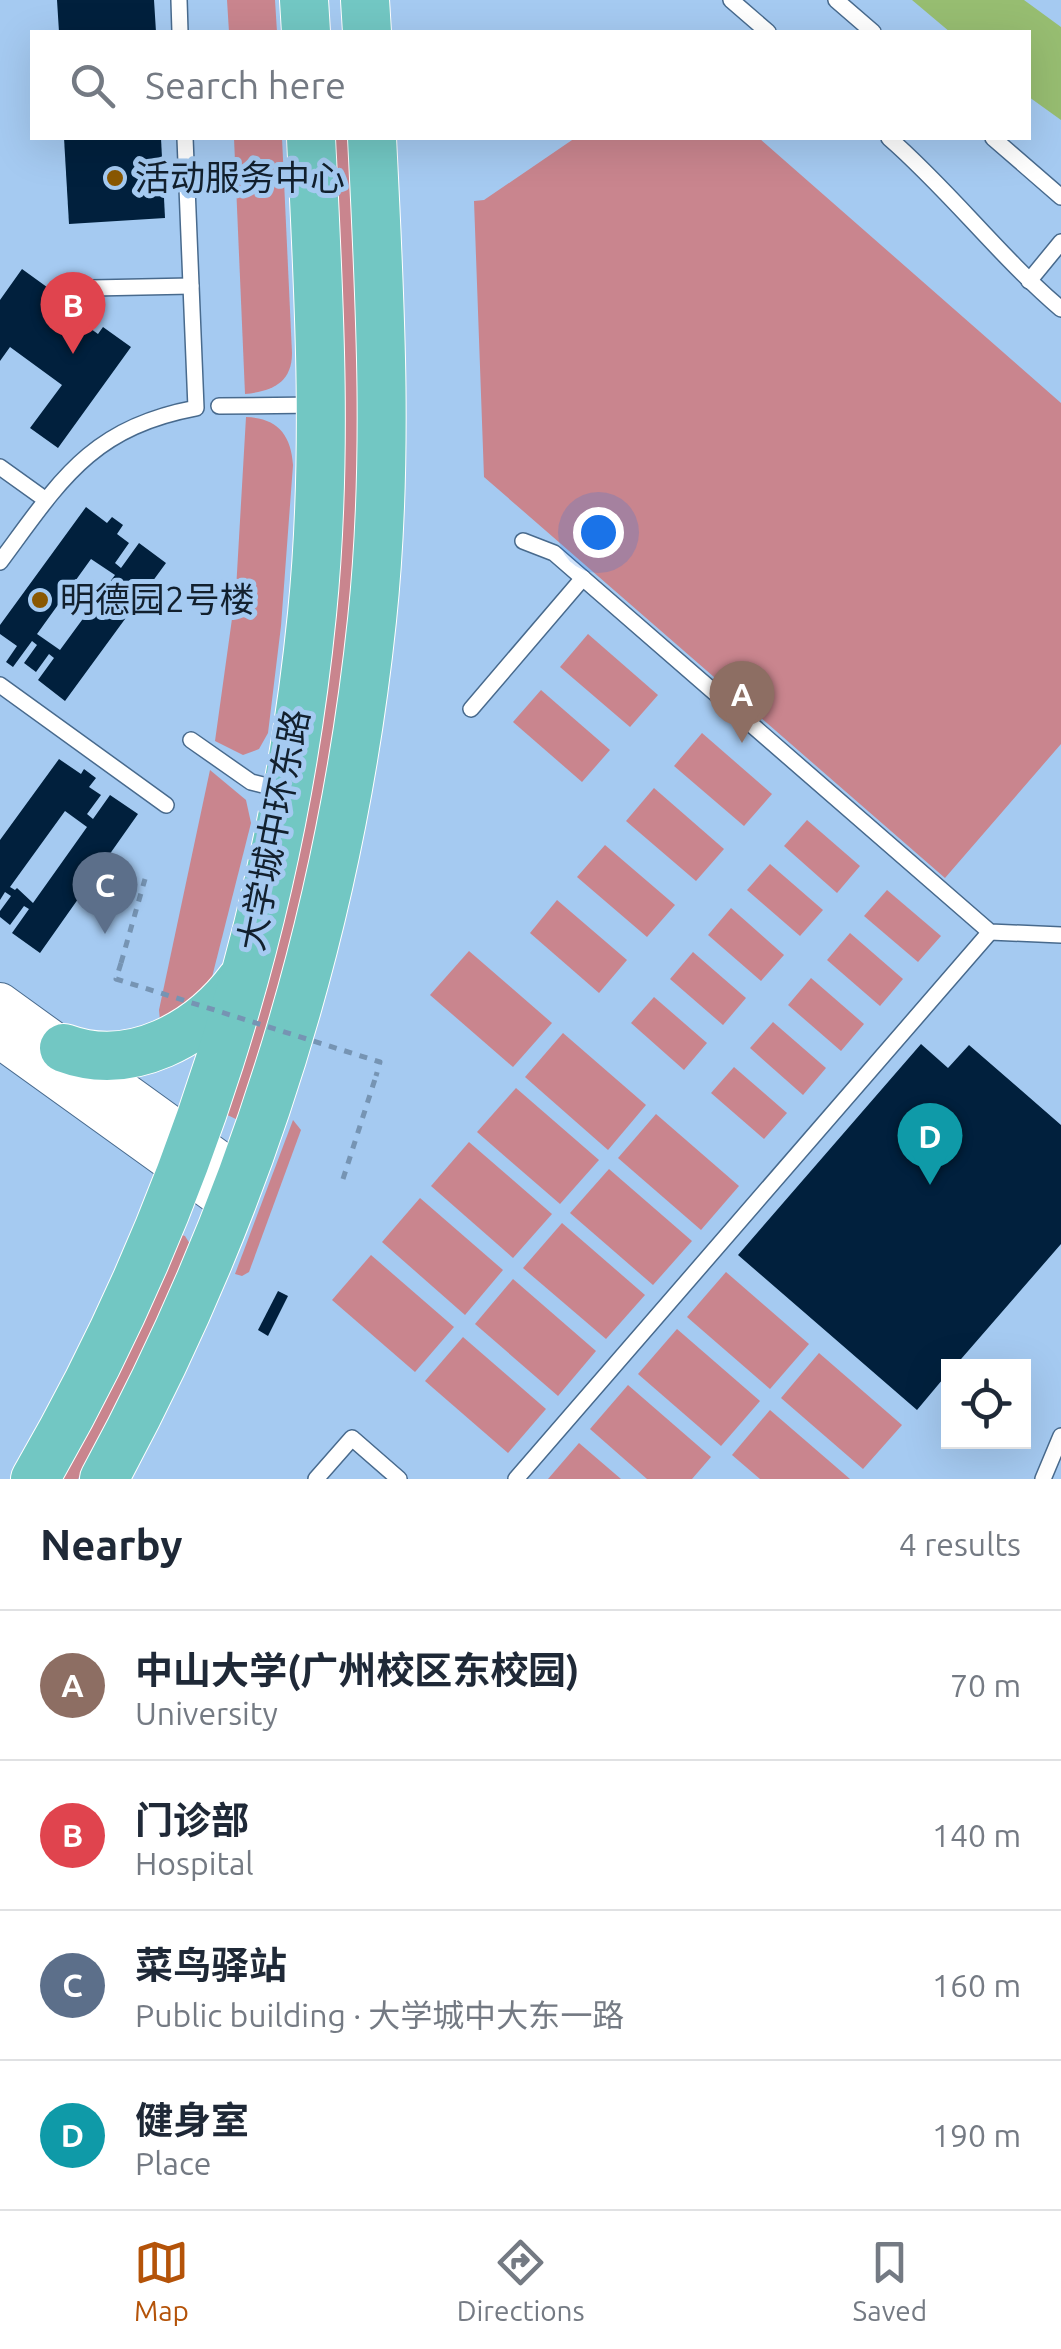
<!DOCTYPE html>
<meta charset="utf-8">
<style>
:root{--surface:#fff;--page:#f6f6f7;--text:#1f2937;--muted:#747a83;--line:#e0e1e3;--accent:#b45309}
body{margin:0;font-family:Ubuntu,"Noto Sans SC",sans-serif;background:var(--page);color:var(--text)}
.controls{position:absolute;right:30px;bottom:30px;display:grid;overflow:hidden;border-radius:0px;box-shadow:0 10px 40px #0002}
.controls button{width:90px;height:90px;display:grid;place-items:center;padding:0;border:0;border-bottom:2px solid var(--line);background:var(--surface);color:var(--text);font:50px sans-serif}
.you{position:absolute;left:598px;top:532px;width:35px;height:35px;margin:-25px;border:8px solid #fff;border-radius:50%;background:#1a73e8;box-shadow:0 0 0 15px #1a73e833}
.badge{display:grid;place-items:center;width:65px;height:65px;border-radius:50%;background:var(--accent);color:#fff;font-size:32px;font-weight:700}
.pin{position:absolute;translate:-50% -82px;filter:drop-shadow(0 2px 5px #0008)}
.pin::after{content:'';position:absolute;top:52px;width:35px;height:30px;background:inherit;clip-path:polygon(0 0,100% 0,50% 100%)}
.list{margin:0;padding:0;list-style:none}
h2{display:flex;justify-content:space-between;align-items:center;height:130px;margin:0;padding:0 40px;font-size:42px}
h2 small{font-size:32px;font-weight:400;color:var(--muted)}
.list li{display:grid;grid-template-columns:65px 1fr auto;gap:30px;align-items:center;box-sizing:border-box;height:150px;padding:0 40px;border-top:2px solid var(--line)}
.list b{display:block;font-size:38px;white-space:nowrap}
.list p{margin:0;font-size:32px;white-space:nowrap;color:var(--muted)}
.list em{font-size:32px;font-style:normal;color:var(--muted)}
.icon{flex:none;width:55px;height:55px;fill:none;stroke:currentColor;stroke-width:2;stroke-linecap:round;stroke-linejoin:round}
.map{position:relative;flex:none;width:1061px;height:1479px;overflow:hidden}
.search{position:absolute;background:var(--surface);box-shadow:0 10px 40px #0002;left:30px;right:30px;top:30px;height:110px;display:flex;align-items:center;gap:25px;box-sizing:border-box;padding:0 35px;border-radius:0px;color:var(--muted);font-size:38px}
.sheet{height:730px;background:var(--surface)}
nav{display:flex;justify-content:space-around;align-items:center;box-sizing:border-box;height:140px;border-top:2px solid var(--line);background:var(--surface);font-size:28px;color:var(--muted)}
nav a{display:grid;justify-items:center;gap:5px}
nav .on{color:var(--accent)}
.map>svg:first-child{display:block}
.green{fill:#c9858e}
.water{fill:#97bd71}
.building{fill:#01203d;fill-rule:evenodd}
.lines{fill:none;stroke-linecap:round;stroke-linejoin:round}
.service-casing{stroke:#486a8d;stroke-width:18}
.tertiary-casing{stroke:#486a8d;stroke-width:40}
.primary-casing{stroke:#fff;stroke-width:50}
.path{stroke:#7694b3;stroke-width:5;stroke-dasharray:8 8;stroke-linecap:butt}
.service{stroke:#fff;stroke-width:15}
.tertiary{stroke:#fff;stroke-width:38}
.primary{stroke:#72c7c3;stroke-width:48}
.path-bridge{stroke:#7694b3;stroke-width:5;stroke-dasharray:8 8;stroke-linecap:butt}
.poi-dot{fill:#8a5802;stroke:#a5caf1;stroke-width:4}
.labels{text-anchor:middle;stroke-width:10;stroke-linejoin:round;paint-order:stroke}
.poi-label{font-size:35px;fill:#12202e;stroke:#a5caf1;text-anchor:start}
.street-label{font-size:35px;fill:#12202e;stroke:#a5caf1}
</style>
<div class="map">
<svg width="1061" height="1479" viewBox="0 0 1061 1479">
<rect width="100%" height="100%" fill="#a5caf1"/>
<!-- green -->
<g class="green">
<polygon points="227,0 275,0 277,32 229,32"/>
<path d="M 234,138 L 282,138 L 292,353 C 292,383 272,391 245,394 Z"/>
<polygon points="327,138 355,138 364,411 348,672 296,947 238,1120 223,1113 289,856"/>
<polygon points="575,138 759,138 1061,403 1061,744 945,878 484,477 474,201 484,200"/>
<path d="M 246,417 C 277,418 291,434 293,465 L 281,626 L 268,733 L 259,749 L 243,755 L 215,741 L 236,590 Z"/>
<polygon points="588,634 658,695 630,727 560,667"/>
<polygon points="541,690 610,750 582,782 513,722"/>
<polygon points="702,733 772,794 744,826 674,766"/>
<polygon points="210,770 246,800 251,823 209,989 160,1021 159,1010"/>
<polygon points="654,788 724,849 696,881 626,821"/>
<polygon points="807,820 860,866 837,893 784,846"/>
<polygon points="605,845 675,905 647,937 577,877"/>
<polygon points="770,864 823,910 800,936 747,890"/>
<polygon points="887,890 941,936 918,962 864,916"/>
<polygon points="557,900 627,960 599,993 530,933"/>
<polygon points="731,908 784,955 761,981 708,935"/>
<polygon points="850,933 903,979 880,1006 827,960"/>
<polygon points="469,951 552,1023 513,1067 430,995"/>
<polygon points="693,952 746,998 723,1025 670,979"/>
<polygon points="811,978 864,1024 841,1051 788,1005"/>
<polygon points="654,997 707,1043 684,1070 631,1023"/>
<polygon points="773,1022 826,1068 803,1095 750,1048"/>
<polygon points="563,1033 646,1105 608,1150 525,1077"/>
<polygon points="734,1067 787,1113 764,1139 711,1093"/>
<polygon points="516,1088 599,1160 560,1204 477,1132"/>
<polygon points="656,1114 739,1186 701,1230 618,1158"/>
<polygon points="293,1120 301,1130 249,1272 242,1276 235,1274"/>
<polygon points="469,1142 552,1214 513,1258 431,1186"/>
<polygon points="609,1169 692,1241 653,1285 570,1213"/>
<polygon points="420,1198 503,1270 465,1315 382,1242"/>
<polygon points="562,1223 645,1295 606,1339 523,1268"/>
<polygon points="179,1234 185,1236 190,1244 152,1331 78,1479 53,1479"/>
<polygon points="371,1255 454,1327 415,1372 332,1300"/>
<polygon points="726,1272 809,1344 770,1389 687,1317"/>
<polygon points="513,1279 596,1351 558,1396 475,1324"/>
<polygon points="677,1329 760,1401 721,1446 638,1374"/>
<polygon points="463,1337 546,1409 508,1453 425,1381"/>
<polygon points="819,1353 902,1425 863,1469 781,1398"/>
<polygon points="628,1385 711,1457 692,1479 647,1479 590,1429"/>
<polygon points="770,1410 850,1479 760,1479 732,1455"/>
<polygon points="579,1443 621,1479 548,1479"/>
</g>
<!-- water -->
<polygon class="water" points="912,0 1024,0 1061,27 1061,120 1029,97 1028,32 950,32"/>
<!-- building -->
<g class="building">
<polygon points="57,0 154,0 156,32 59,32"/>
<polygon points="64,138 161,138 165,218 69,224"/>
<polygon points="22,269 51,290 46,297 98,334 103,327 131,347 58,448 30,428 62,385 10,347 0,361 0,300"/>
<path d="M 86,507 L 107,523 L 112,517 L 123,525 L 117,534 L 129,543 L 115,563 L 121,568 L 139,543 L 166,563 L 65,701 L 38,680 L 54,658 L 49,654 L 36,672 L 24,663 L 37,645 L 32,641 L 13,667 L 6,662 L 17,646 L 0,634 L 0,625 ZM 91,559 L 115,575 L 60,650 L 37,634 Z"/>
<path d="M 59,759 L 81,774 L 84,769 L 96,778 L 89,787 L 101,795 L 87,814 L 93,819 L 110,795 L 138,814 L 40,953 L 12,933 L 29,909 L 24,906 L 10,925 L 0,917 L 0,911 L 11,896 L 5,892 L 0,900 L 0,840 ZM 65,811 L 87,827 L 33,903 L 17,888 L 15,890 L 10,887 Z"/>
<polygon points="921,1044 948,1068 969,1045 1061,1125 1061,1244 955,1366 948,1366 948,1373 917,1410 738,1255"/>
<polygon points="278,1291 288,1296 268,1336 258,1330"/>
</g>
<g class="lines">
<defs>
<g id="service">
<polyline points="179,0 180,32"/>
<polyline points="731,0 768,32"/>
<polyline points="836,0 873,32"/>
<path d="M 889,138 C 950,191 999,256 1061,309"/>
<polyline points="993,138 1061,197"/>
<polyline points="1029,281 1061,242"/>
<polyline points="92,288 191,286"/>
<polyline points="219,406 318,405"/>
<polyline points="0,467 46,500"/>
<polyline points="523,541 554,553 990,932 1061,935"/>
<path d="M 0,562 C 60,481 90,428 196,408 L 185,138"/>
<polyline points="0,685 166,805"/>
<polyline points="471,709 583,578"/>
<polyline points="191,740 251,782 283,790"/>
<polyline points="316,1479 352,1438 399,1479"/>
<polyline points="516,1479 990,932"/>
<polyline points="1043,1479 1061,1436"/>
</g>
<g id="tertiary">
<polyline points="0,1002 244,1178"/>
<polyline points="0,1039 232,1206"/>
</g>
<g id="primary">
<polyline points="304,0 306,32"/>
<polyline points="365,0 367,32"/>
<path d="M 64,1048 C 131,1073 201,1034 241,980"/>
<path d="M 35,1479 C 188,1216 282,916 312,614 C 328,455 319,296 311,138"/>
<path d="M 104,1479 C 249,1212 340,923 372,620 C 389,460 380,298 372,138"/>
</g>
</defs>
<!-- service casing -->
<use href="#service" class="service-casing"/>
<!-- tertiary casing -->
<use href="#tertiary" class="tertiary-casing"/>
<!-- primary casing -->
<use href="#primary" class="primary-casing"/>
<!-- path -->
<g class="path">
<polyline points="72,315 82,301"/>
<polyline points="121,963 145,879"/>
<polyline points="343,1179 376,1076"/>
</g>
<!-- service -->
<use href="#service" class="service"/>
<!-- tertiary -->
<use href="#tertiary" class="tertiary"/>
<!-- primary -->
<use href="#primary" class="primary"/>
<!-- path-bridge -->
<polyline class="path-bridge" points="121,963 116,979 380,1062 376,1076"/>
</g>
<!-- markers -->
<g class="poi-dot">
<circle cx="115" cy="178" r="10"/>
<circle cx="40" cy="600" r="10"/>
</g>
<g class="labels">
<!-- poi labels -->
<g class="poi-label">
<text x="135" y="190">活动服务中心</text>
<text x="60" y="612">明德园2号楼</text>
</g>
<!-- street labels -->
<g class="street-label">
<text transform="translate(274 830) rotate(-79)" y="12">大学城中环东路</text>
</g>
</g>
</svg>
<div class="controls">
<button><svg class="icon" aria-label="locate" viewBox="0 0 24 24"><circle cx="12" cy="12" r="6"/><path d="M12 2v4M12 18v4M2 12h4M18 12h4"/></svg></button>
</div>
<div class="you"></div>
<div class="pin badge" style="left:742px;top:743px;background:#8d6e63">A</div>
<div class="pin badge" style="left:73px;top:354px;background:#e0444e">B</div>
<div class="pin badge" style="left:105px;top:934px;background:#5c6f8a">C</div>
<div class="pin badge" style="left:930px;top:1185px;background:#0f9aa8">D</div>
<div class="search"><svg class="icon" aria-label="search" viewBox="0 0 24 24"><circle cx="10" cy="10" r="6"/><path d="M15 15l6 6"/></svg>Search here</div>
</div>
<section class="sheet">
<h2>Nearby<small>4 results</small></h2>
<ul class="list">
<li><span class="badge" style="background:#8d6e63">A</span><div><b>中山大学(广州校区东校园)</b><p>University</p></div><em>70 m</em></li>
<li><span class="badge" style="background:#e0444e">B</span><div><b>门诊部</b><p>Hospital</p></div><em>140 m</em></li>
<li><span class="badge" style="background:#5c6f8a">C</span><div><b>菜鸟驿站</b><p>Public building · 大学城中大东一路</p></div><em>160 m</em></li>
<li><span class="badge" style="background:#0f9aa8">D</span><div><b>健身室</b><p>Place</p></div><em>190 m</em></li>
</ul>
</section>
<nav>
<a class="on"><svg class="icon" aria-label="map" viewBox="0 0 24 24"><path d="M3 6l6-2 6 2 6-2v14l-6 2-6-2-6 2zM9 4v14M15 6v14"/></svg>Map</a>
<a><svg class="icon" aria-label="directions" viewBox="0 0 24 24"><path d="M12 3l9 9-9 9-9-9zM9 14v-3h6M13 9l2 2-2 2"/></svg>Directions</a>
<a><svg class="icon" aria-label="saved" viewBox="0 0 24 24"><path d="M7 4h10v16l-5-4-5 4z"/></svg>Saved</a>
</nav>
